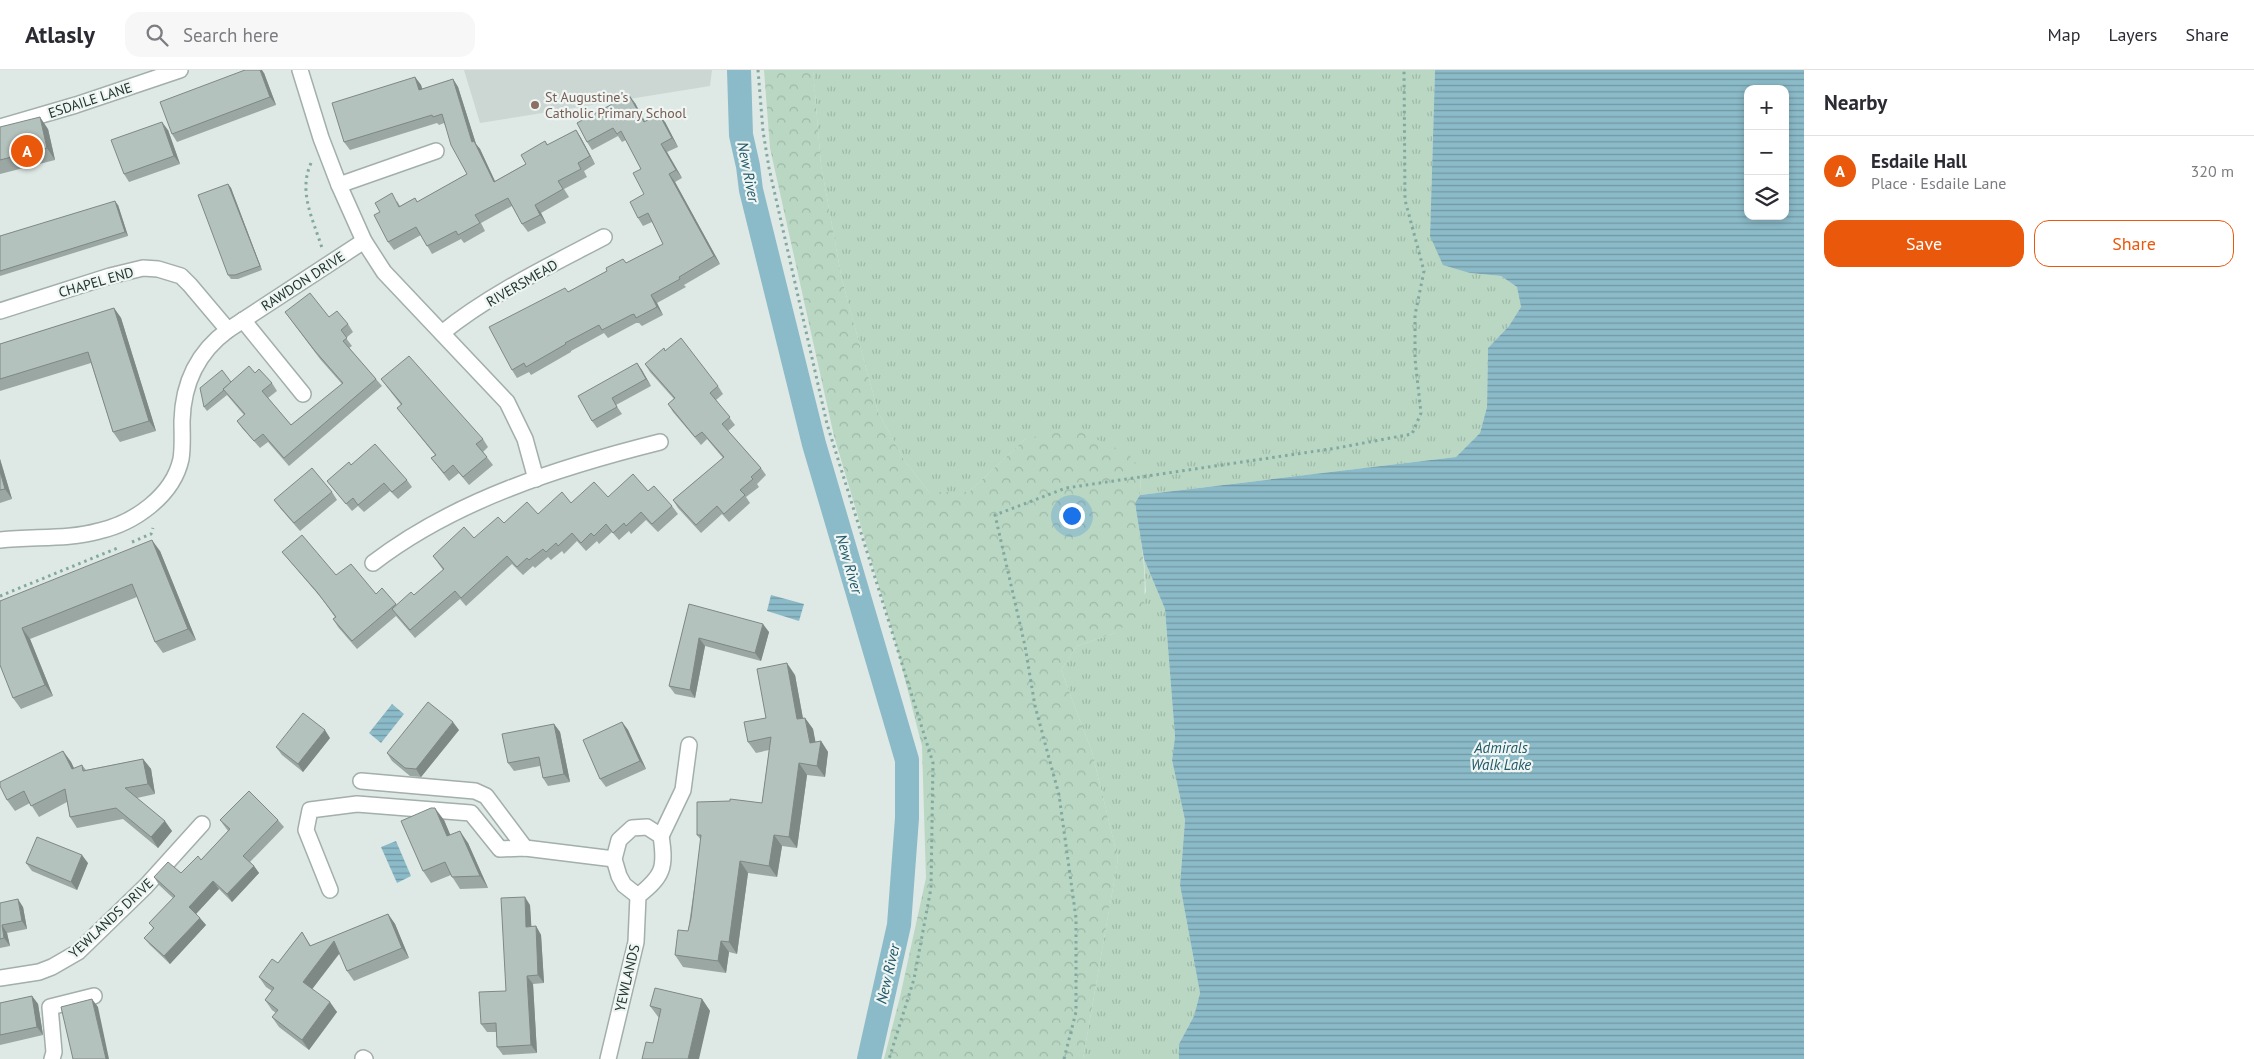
<!DOCTYPE html>
<meta charset="utf-8">
<style>
:root{--surface:#fff;--page:#f7f7f7;--text:#2b2b33;--muted:#7c7c81;--line:#e1e1e2;--accent:#ea580c}
body{margin:0;font-family:"PT Sans",sans-serif;background:var(--page);color:var(--text)}
.controls{position:absolute;right:15px;top:15px;display:grid;overflow:hidden;border-radius:10px;box-shadow:0 2px 8px #0003}
.controls button{width:45px;height:45px;display:grid;place-items:center;padding:0;border:0;border-bottom:1px solid var(--line);background:var(--surface);color:var(--text);font:25px sans-serif}
.you{position:absolute;left:1071px;top:445px;width:18px;height:18px;margin:-12px;border:4px solid #fff;border-radius:50%;background:#1a73e8;box-shadow:0 0 0 8px #1a73e833}
.badge{display:grid;place-items:center;width:32px;height:32px;border-radius:50%;background:var(--accent);color:#fff;font-size:16px;font-weight:700}
.pin{position:absolute;translate:-50% -50%;border:2px solid #fff;box-shadow:0 1px 5px #0006}
.list{margin:0;padding:0;list-style:none}
h2{display:flex;justify-content:space-between;align-items:center;height:65px;margin:0;padding:0 20px;font-size:21px}
h2 small{font-size:16px;font-weight:400;color:var(--muted)}
.list li{display:grid;grid-template-columns:32px 1fr auto;gap:15px;align-items:center;box-sizing:border-box;height:70px;padding:0 20px;border-top:1px solid var(--line)}
.list b{display:block;font-size:19px;white-space:nowrap}
.list p{margin:0;font-size:16px;white-space:nowrap;color:var(--muted)}
.list em{font-size:16px;font-style:normal;color:var(--muted)}
.actions{display:flex;gap:10px;padding:15px 20px}
.actions a{flex:1;padding:11px 0;border:1px solid var(--accent);border-radius:15px;text-align:center;font-size:18px;color:var(--accent)}
.actions .main{background:var(--accent);color:#fff}
.icon{flex:none;width:28px;height:28px;fill:none;stroke:currentColor;stroke-width:2;stroke-linecap:round;stroke-linejoin:round}
.map{position:relative;flex:none;width:1804px;height:989px;overflow:hidden}
header{display:flex;align-items:center;gap:30px;box-sizing:border-box;height:70px;padding:0 25px;background:var(--surface);border-bottom:1px solid var(--line)}
header strong{font-size:24px}
nav{display:flex;gap:28px;margin-inline-start:auto;font-size:18px}
.search{width:350px;height:45px;background:var(--page);display:flex;align-items:center;gap:12px;box-sizing:border-box;padding:0 18px;border-radius:15px;color:var(--muted);font-size:19px}
main{display:flex}
aside{flex:1;background:var(--surface)}
.map>svg:first-child{display:block}
.built{fill:#ccd7d3}
.grass{fill:url(#grass-tufts)}
.forest{fill:url(#forest-crowns)}
.water{fill:url(#water-rules);fill-rule:evenodd}
.lines{fill:none;stroke-linecap:round;stroke-linejoin:round}
.canal{stroke:#8bbac8;stroke-width:24}
.minor-casing{stroke:#a2afab;stroke-width:18}
.path{stroke:#82a89f;stroke-width:3;stroke-dasharray:2.5 4;stroke-linecap:butt}
.minor{stroke:#fff;stroke-width:15}
.wall{fill:#9ba7a3}
.shaded-wall{fill:#7e8884}
.building{fill:#b4c2bd;stroke:#7e8884}
.education-dot{fill:#8d6e63;stroke:#eef5f2;stroke-width:2}
.labels{text-anchor:middle;stroke-width:4.5;stroke-linejoin:round;paint-order:stroke}
.education-label{font-size:14px;fill:#785e54;stroke:#eef5f2;text-anchor:start}
.street-label{font-size:14px;fill:#213531;stroke:#eef5f2}
.water-label{font-size:15px;font-style:italic;fill:#23596a;stroke:#eef5f2}
</style>
<header>
<strong>Atlasly</strong>
<div class="search"><svg class="icon" aria-label="search" viewBox="0 0 24 24"><circle cx="10" cy="10" r="6"/><path d="M15 15l6 6"/></svg>Search here</div>
<nav><a>Map</a><a>Layers</a><a>Share</a></nav>
</header>
<main>
<div class="map">
<svg width="1804" height="989" viewBox="0 0 1804 989">
<defs>
<pattern id="grass-tufts" width="24" height="20" patternUnits="userSpaceOnUse" patternTransform="scale(1.25)"><rect width="24" height="20" fill="#b9d7c3"/><path d="M3 7l-1-3M5 7V3M7 7l1-3M15 17l-1-3M17 17v-4M19 17l1-3" fill="none" stroke="#9fb9a8"/></pattern>
<pattern id="forest-crowns" width="20" height="18" patternUnits="userSpaceOnUse" patternTransform="scale(1.25)"><rect width="20" height="18" fill="#b9d7c3"/><path d="M2 6a3 3 0 1 1 6 0M12 15a3 3 0 1 1 6 0" fill="none" stroke="#9fb9a8"/></pattern>
<pattern id="water-rules" width="6" height="5" patternUnits="userSpaceOnUse" patternTransform="scale(1.25)"><rect width="6" height="5" fill="#8bbac8"/><path d="M0 2.5h6" fill="none" stroke="#7198a3"/></pattern>
</defs>
<rect width="100%" height="100%" fill="#dee8e4"/>
<!-- built -->
<polygon class="built" points="464,0 712,0 710,16 480,53"/>
<!-- grass -->
<g class="grass">
<polygon points="813,0 1435,0 1430,166 1470,203 1501,206 1517,217 1521,237 1509,256 1488,278 1487,337 1480,363 1456,387 1140,425 1141,404 1025,369 969,422 929,422 904,390 878,342 842,210 821,95"/>
<polygon points="1144,489 1165,539 1175,667 1172,690 1185,750 1180,815 1200,923 1194,946 1179,974 1179,989 1083,989 1118,789 1092,682 1061,600 1077,576 1115,563 1146,522"/>
</g>
<!-- forest -->
<path class="forest" d="M 764,0 L 813,0 L 821,95 L 842,210 L 878,342 L 904,390 L 929,422 L 969,422 L 1025,369 L 1072,358 L 1129,384 L 1141,404 L 1140,425 L 1135,433 C 1141,470 1148,505 1143,542 L 1115,563 L 1077,576 L 1061,600 L 1092,682 L 1118,789 L 1083,989 L 884,989 L 900,927 L 926,808 L 922,676 L 896,574 L 834,366 L 770,78 Z"/>
<!-- water -->
<g class="water">
<path d="M 1435,0 L 1804,0 L 1804,989 L 1179,989 L 1179,974 L 1194,946 L 1200,923 L 1180,815 L 1185,750 L 1172,690 L 1175,667 L 1165,539 L 1144,489 L 1135,433 L 1140,425 L 1456,387 L 1480,363 L 1487,337 L 1488,278 L 1509,256 L 1521,237 L 1517,217 L 1501,206 L 1470,203 L 1443,195 L 1430,166 ZM 1748,19 L 1785,19 L 1785,146 L 1748,146 Z"/>
<polygon points="771,525 804,534 799,551 767,541"/>
<polygon points="392,634 404,644 381,673 369,663"/>
<polygon points="396,771 411,806 397,813 381,777"/>
</g>
<g class="lines">
<!-- canal -->
<polyline class="canal" points="739,0 741,65 748,96 751,120 814,374 907,690 907,748 899,855 869,989"/>
<defs>
<g id="minor">
<polyline points="300,0 321,68 339,115 364,171 384,202 507,332 525,369 536,409"/>
<polyline points="0,57 76,35 180,0"/>
<polyline points="339,115 436,81"/>
<polyline points="0,241 110,206 143,198 158,199 181,206 190,215 228,260"/>
<polyline points="243,250 303,324"/>
<path d="M 442,263 C 490,224 549,196 604,167"/>
<path d="M 0,470 C 33,466 67,470 99,461 C 134,453 173,426 181,389 C 183,377 182,364 182,351 C 183,313 198,282 228,260 L 364,171"/>
<path d="M 373,493 C 455,430 560,397 660,372"/>
<polyline points="361,711 475,721 486,726 525,778"/>
<polyline points="661,766 683,720 689,675"/>
<polyline points="330,820 306,760 310,740 357,734 471,743 500,779 525,778 614,789"/>
<polyline points="0,908 39,902 52,897 78,882 146,816 202,754"/>
<polyline points="363,988 365,989"/>
<polyline points="52,989 54,982 50,937 94,926"/>
<path d="M 608,989 L 636,872 L 638,826 C 663,806 666,798 661,766 L 647,757 L 632,758 L 619,770 L 614,789 L 619,806 L 624,815 L 638,826"/>
</g>
</defs>
<!-- minor casing -->
<use href="#minor" class="minor-casing"/>
<!-- path -->
<g class="path">
<polyline points="758,0 763,61 769,98 827,354 933,693 931,818 914,909 889,989"/>
<path d="M 311,93 C 298,122 313,149 322,178"/>
<polyline points="132,472 151,464 153,458"/>
<polyline points="0,526 120,477"/>
<polyline points="1064,989 1076,942 1076,848 1059,725 1035,636 1025,576 995,445 1066,418 1337,378 1412,364 1421,343 1415,289 1415,245 1424,201 1405,130 1404,0"/>
</g>
<!-- minor -->
<use href="#minor" class="minor"/>
</g>
<!-- wall -->
<g class="wall">
<polygon points="264,3 276,35 177,72 172,64"/>
<polygon points="415,7 421,15 422,19 453,9 458,17 476,74 480,79 495,111 526,94 545,71 548,75 576,60 581,68 595,94 584,101 587,107 564,119 569,127 541,143 546,153 528,162 522,154 512,136 481,153 485,161 464,173 461,169 432,184 421,165 394,180 388,172 397,131 400,136 415,128 417,132 467,104 444,53 439,55 437,53 350,80 344,72"/>
<polygon points="635,33 645,52 665,52 678,77 667,82 682,108 675,112 720,194 684,215 686,217 657,233 663,245 642,256 639,253 636,253 608,268 604,263 571,281 571,282 531,305 529,302 517,308 512,300 568,222 607,201 623,189 626,193 663,174 652,152 643,156 638,148 644,124 641,99 626,70 622,72 618,66 592,80 587,72"/>
<polygon points="0,57 48,59 55,90 0,104"/>
<polygon points="168,60 180,94 129,112 124,104"/>
<polygon points="228,114 231,118 262,200 238,209 231,209 228,205"/>
<polygon points="118,135 128,166 0,206 0,166"/>
<polygon points="114,238 121,248 156,361 120,372 113,362 91,293 0,321 0,274"/>
<polygon points="285,242 329,247 348,254 353,262 346,268 352,276 349,278 376,309 382,316 289,396 268,372 260,378 242,358 237,351 244,345 227,325 207,341 204,337 231,312 255,303 272,313 277,321 268,328 291,355 342,314 320,289"/>
<polygon points="666,281 718,316 723,324 716,330 735,355 728,361 761,398 766,405 757,414 759,417 746,427 750,433 729,452 722,444 701,463 678,438 673,430 723,388 707,369 701,375 673,342 668,334 674,329 650,302 645,294"/>
<polygon points="637,293 651,316 616,335 622,344 597,358 592,351"/>
<polygon points="381,309 483,369 488,377 483,382 493,395 469,415 459,403 449,411 431,388 435,385 397,338 401,335 387,317"/>
<polygon points="0,389 12,429 0,433"/>
<polygon points="351,395 407,410 412,417 398,429 390,421 364,442 358,436 352,441 327,411"/>
<polygon points="648,421 672,436 678,444 658,462 646,450 631,464 629,461 619,470 612,462 599,474 597,471 586,481 577,471 564,484 562,481 551,490 548,487 535,498 533,496 523,505 512,494 466,536 460,529 415,568 396,546 357,579 338,557 333,549 335,547 322,529 288,489 282,482 376,524 382,518 396,535 414,525 443,500 433,486 474,468 504,453 538,444 571,433"/>
<polygon points="332,422 337,430 300,461 280,438 274,430"/>
<polygon points="160,481 196,570 163,583 155,572 137,527 30,569 53,626 21,639 13,628 0,531"/>
<polygon points="689,534 769,562 761,591 705,576 695,628 675,624 669,616"/>
<polygon points="795,605 803,648 805,648 813,659 815,672 821,671 828,682 825,707 807,705 797,778 782,776 777,807 748,803 737,884 729,882 726,903 683,897 675,885 688,861 701,770 697,765 762,733 769,680 756,683 748,672 766,648"/>
<polygon points="622,652 628,660 646,699 606,717 600,709"/>
<polygon points="554,654 560,662 570,712 548,716 543,708 540,696 514,701 508,693"/>
<polygon points="459,660 421,707 410,706 392,691 387,683"/>
<polygon points="330,668 303,702 282,685 276,677"/>
<polygon points="63,681 71,692 74,699 82,695 86,700 143,689 151,699 155,724 137,728 172,761 158,778 123,749 77,758 70,747 67,732 39,747 30,733 15,741 7,730"/>
<polygon points="220,750 278,750 284,757 250,792 254,796 259,803 232,832 219,819 196,844 206,855 170,894 150,875 144,868 153,858 149,853 173,828 159,815 154,807 181,803 201,790 228,761"/>
<polygon points="444,750 450,765 468,773 488,818 460,819 451,805 431,813 423,801"/>
<polygon points="26,793 88,793 77,820 32,801"/>
<polygon points="0,833 23,837 27,859 7,863 10,876 0,878"/>
<polygon points="530,835 531,857 536,856 541,865 544,913 533,914 537,983 503,985 497,977 497,962 487,962 481,954 506,921"/>
<polygon points="388,844 395,854 409,888 354,911 347,901 340,883 312,919 337,942 309,980 279,957 272,947 276,943 272,940 265,930 272,921 266,917 259,907 278,893 302,862 311,876"/>
<polygon points="32,926 38,934 43,965 0,975 0,933"/>
<polygon points="702,929 710,941 659,948 650,936"/>
</g>
<!-- shaded-wall -->
<g class="shaded-wall">
<polygon points="260,0 262,0 264,3 276,35 270,27"/>
<polygon points="415,7 421,15 425,28 419,20"/>
<polygon points="453,9 458,17 476,74 480,79 499,120 494,112 472,72"/>
<polygon points="629,25 635,33 650,61 644,52"/>
<polygon points="659,44 665,52 678,77 672,68"/>
<polygon points="40,47 48,59 55,90 47,78"/>
<polygon points="162,52 168,60 180,94 174,86"/>
<polygon points="576,60 581,68 595,94 590,86"/>
<polygon points="661,74 667,82 682,108 676,100"/>
<polygon points="669,104 675,112 720,194 714,186"/>
<polygon points="228,114 231,118 262,200 260,196"/>
<polygon points="115,131 118,135 128,166 125,162"/>
<polygon points="535,135 541,143 546,153 540,145"/>
<polygon points="651,225 657,233 663,245 657,237"/>
<polygon points="114,238 121,248 156,361 149,351"/>
<polygon points="637,293 642,300 651,316 646,309"/>
<polygon points="0,389 12,429 5,419 0,401"/>
<polygon points="152,470 160,481 196,570 188,559"/>
<polygon points="763,554 769,562 761,591 755,583"/>
<polygon points="22,558 30,569 53,626 45,615"/>
<polygon points="699,568 705,576 695,628 690,620"/>
<polygon points="787,593 795,605 805,660 797,649"/>
<polygon points="805,648 813,659 818,684 810,673"/>
<polygon points="453,652 459,660 421,707 416,699"/>
<polygon points="622,652 628,660 646,699 640,691"/>
<polygon points="554,654 560,662 570,712 564,704"/>
<polygon points="325,660 330,668 303,702 298,694"/>
<polygon points="821,671 828,682 825,707 817,696"/>
<polygon points="63,681 71,692 80,710 72,699"/>
<polygon points="143,689 151,699 155,724 148,714"/>
<polygon points="799,693 807,705 797,778 789,767"/>
<polygon points="435,738 444,750 456,778 447,766"/>
<polygon points="165,751 172,761 158,778 151,767"/>
<polygon points="460,761 468,773 488,818 480,806"/>
<polygon points="774,765 782,776 777,807 769,796"/>
<polygon points="82,785 88,793 77,820 71,812"/>
<polygon points="740,791 748,803 737,884 729,872"/>
<polygon points="254,796 259,803 232,832 227,824"/>
<polygon points="213,811 219,819 195,845 189,837"/>
<polygon points="525,827 530,835 532,865 526,857"/>
<polygon points="18,829 23,837 27,859 22,851"/>
<polygon points="388,844 395,854 409,888 402,878"/>
<polygon points="200,848 206,855 170,894 164,886"/>
<polygon points="2,855 7,863 10,876 4,868"/>
<polygon points="536,856 541,865 544,913 538,905"/>
<polygon points="334,871 341,881 310,922 303,912"/>
<polygon points="721,871 729,882 726,903 718,891"/>
<polygon points="527,906 533,914 537,983 531,975"/>
<polygon points="32,926 38,934 43,965 37,957"/>
<polygon points="92,929 98,937 109,989 106,989"/>
<polygon points="702,929 710,941 699,989 688,989"/>
<polygon points="330,932 337,942 309,980 302,970"/>
</g>
<!-- building -->
<g class="building">
<polygon points="245,0 260,0 270,27 172,64 160,32"/>
<polygon points="415,7 419,20 453,9 472,72 474,71 494,112 526,94 521,85 545,71 547,75 576,60 590,86 578,93 581,99 558,111 563,119 535,135 540,145 522,154 508,128 475,145 480,153 458,165 456,161 427,176 416,157 388,172 374,145 380,142 375,133 392,123 399,137 415,128 417,132 467,104 451,75 442,44 433,47 432,45 344,72 332,33"/>
<polygon points="629,25 644,52 659,44 672,68 661,74 676,100 669,104 714,186 679,207 680,209 651,225 657,237 636,248 634,244 631,245 602,260 599,255 565,273 566,274 526,297 524,293 512,300 489,257 565,218 568,222 607,201 606,198 623,189 626,193 663,174 648,143 638,148 630,132 644,124 633,103 641,99 621,61 617,64 613,58 587,72 577,53"/>
<polygon points="40,47 47,78 0,90 0,57"/>
<polygon points="162,52 174,86 124,104 111,70"/>
<polygon points="228,114 260,196 235,205 228,205 198,125"/>
<polygon points="115,131 125,162 0,201 0,166"/>
<polygon points="310,223 329,247 337,241 348,254 341,260 347,268 343,271 376,309 284,388 263,364 254,371 237,351 245,344 223,319 249,296 255,303 259,299 272,313 262,321 291,355 343,313 315,281 285,242"/>
<polygon points="114,238 149,351 113,362 88,282 0,309 0,274"/>
<polygon points="681,268 718,316 710,323 730,347 722,354 761,398 751,407 753,409 740,420 745,425 724,444 717,436 696,455 673,430 724,387 702,362 695,367 668,334 675,328 645,294 664,278 665,281"/>
<polygon points="409,286 483,369 476,374 487,387 463,407 453,395 444,403 431,388 436,385 397,338 402,334 381,309"/>
<polygon points="637,293 646,309 612,328 617,337 592,351 578,326"/>
<polygon points="222,300 231,312 223,319 224,320 204,337 200,318"/>
<polygon points="375,374 407,410 392,422 384,413 358,435 353,428 346,434 327,411 349,392 351,395"/>
<polygon points="312,398 332,422 294,453 274,430"/>
<polygon points="0,401 5,419 0,420"/>
<polygon points="633,404 648,421 654,416 672,436 652,454 641,442 626,456 624,453 613,463 606,454 594,466 591,463 581,473 572,463 558,476 556,473 546,482 543,479 529,490 527,488 517,497 507,486 461,528 455,521 410,560 392,539 411,522 414,525 444,499 433,486 464,457 474,468 498,447 504,453 527,432 538,444 562,422 571,433 594,412 608,427"/>
<polygon points="302,465 336,505 351,494 376,524 382,518 396,534 352,571 333,549 336,547 317,522 282,482"/>
<polygon points="152,470 188,559 155,572 132,514 22,558 45,615 13,628 0,595 0,531"/>
<polygon points="689,534 763,554 755,583 699,568 690,620 669,616"/>
<polygon points="787,593 797,649 805,648 810,673 821,671 817,696 799,693 789,767 774,765 769,796 740,791 729,872 721,871 718,891 675,885 678,860 688,861 691,848 701,765 697,765 697,732 730,731 730,729 762,733 771,667 748,672 744,652 766,648 757,599"/>
<polygon points="428,632 453,652 416,699 405,698 387,683"/>
<polygon points="303,643 325,660 298,694 276,677"/>
<polygon points="622,652 640,691 600,709 583,670"/>
<polygon points="554,654 564,704 543,708 539,687 508,693 502,664"/>
<polygon points="63,681 72,699 82,695 83,701 143,689 148,714 125,718 165,751 151,767 116,738 70,747 65,719 31,736 24,721 7,730 0,716 0,712"/>
<polygon points="249,721 278,750 243,786 254,796 227,824 213,811 189,837 200,848 164,886 144,868 154,858 149,853 175,826 154,807 168,792 181,803 198,786 201,790 230,759 220,750"/>
<polygon points="431,738 435,738 447,766 460,761 480,806 452,807 445,792 423,801 401,751"/>
<polygon points="37,767 82,785 71,812 26,793"/>
<polygon points="525,827 526,857 536,856 538,905 527,906 531,975 497,977 496,953 481,954 479,922 506,921 501,828"/>
<polygon points="18,829 22,851 2,855 4,868 0,869 0,833"/>
<polygon points="388,844 402,878 347,901 334,871 303,912 330,932 302,970 272,947 278,940 265,930 274,918 259,907 272,889 278,893 302,862 310,876"/>
<polygon points="655,918 702,929 688,989 642,989 646,972 653,973 661,939 650,936"/>
<polygon points="32,926 37,957 0,965 0,933"/>
<polygon points="92,929 106,989 73,989 61,937"/>
</g>
<!-- markers -->
<circle class="education-dot" cx="535" cy="35" r="5"/>
<g class="labels">
<!-- education labels -->
<g class="education-label">
<text x="545" y="32">St Augustine's<tspan x="545" dy="16">Catholic Primary School</tspan></text>
</g>
<!-- street labels -->
<g class="street-label">
<text transform="translate(90 30) rotate(-18)" y="5">ESDAILE LANE</text>
<text transform="translate(303 211) rotate(-33)" y="5">RAWDON DRIVE</text>
<text transform="translate(96 212) rotate(-16)" y="5">CHAPEL END</text>
<text transform="translate(522 213) rotate(-30)" y="5">RIVERSMEAD</text>
<text transform="translate(111 848) rotate(-43)" y="5">YEWLANDS DRIVE</text>
<text transform="translate(627 908) rotate(-77)" y="5">YEWLANDS</text>
</g>
<!-- water labels -->
<g class="water-label">
<text transform="translate(748 102) rotate(79)" y="5">New River</text>
<text transform="translate(849 494) rotate(74)" y="5">New River</text>
<text x="1501" y="683">Admirals<tspan x="1501" dy="17">Walk Lake</tspan></text>
<text transform="translate(888 904) rotate(-77)" y="5">New River</text>
</g>
</g>
</svg>
<div class="controls">
<button>+</button>
<button>−</button>
<button><svg class="icon" aria-label="layers" viewBox="0 0 24 24"><path d="M12 4l9 5-9 5-9-5zM3 14l9 5 9-5"/></svg></button>
</div>
<div class="you"></div>
<div class="pin badge" style="left:27px;top:81px">A</div>
</div>
<aside>
<h2>Nearby<small></small></h2>
<ul class="list">
<li><span class="badge">A</span><div><b>Esdaile Hall</b><p>Place · Esdaile Lane</p></div><em>320 m</em></li>
</ul>
<div class="actions"><a class="main">Save</a><a>Share</a></div>
</aside>
</main>
